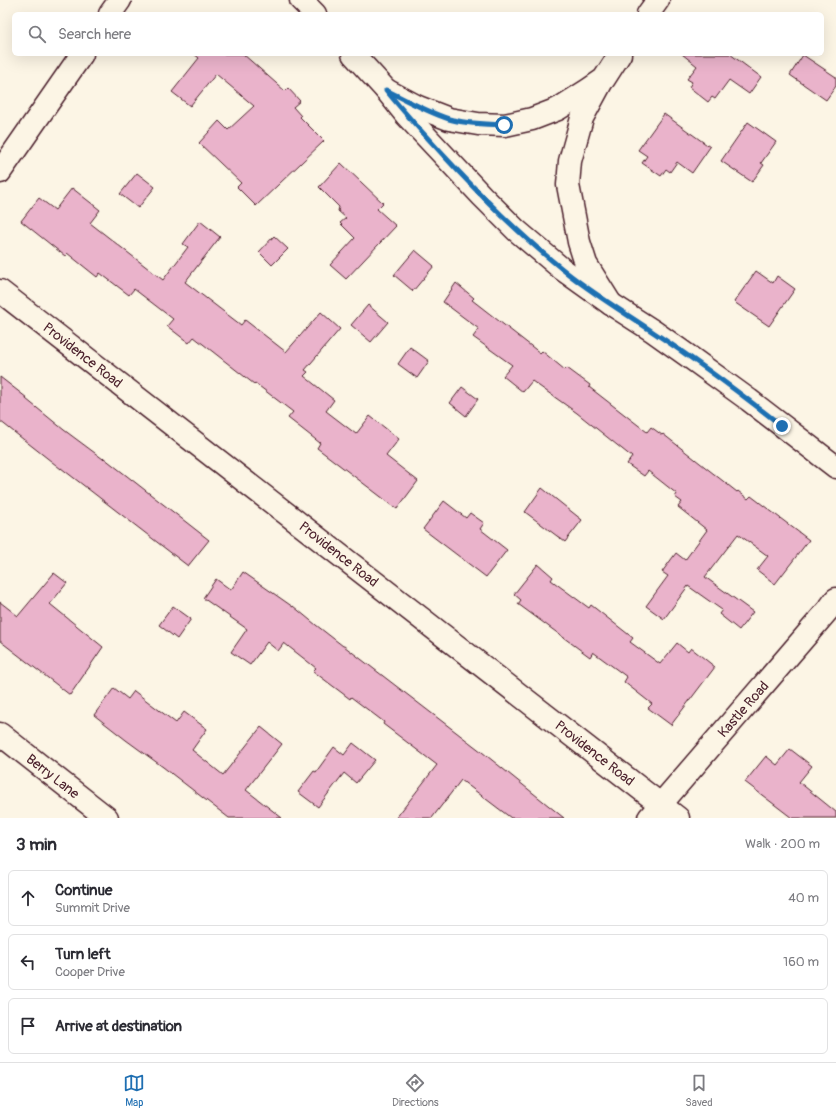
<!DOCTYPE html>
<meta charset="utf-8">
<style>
:root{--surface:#fff;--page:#f7f7f7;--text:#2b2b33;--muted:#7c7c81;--line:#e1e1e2;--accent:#1f6fb2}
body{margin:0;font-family:Pangolin,sans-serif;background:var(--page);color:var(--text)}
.stop{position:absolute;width:12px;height:12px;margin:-9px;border:3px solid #1f6fb2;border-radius:50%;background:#fff}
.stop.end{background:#1f6fb2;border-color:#fff;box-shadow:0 1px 4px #0008}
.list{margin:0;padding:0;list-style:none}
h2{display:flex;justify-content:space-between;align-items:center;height:52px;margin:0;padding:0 16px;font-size:17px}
h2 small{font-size:13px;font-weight:400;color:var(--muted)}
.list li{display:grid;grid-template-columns:26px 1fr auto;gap:12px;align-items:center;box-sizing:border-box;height:56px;margin:0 8px 8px;padding:0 8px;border:1px solid var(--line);border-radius:6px}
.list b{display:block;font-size:15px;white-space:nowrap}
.list p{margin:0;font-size:13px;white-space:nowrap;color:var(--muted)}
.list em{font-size:13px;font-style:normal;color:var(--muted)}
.icon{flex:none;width:22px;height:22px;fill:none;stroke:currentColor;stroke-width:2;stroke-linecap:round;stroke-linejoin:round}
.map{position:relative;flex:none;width:836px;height:818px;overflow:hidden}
.search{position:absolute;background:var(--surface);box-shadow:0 4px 16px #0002;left:12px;right:12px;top:12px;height:44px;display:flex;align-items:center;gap:10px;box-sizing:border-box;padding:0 14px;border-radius:6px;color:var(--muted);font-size:15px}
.sheet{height:244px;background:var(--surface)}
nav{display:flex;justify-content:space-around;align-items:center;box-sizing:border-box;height:56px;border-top:1px solid var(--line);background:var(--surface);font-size:11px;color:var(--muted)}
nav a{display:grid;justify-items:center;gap:2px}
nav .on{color:var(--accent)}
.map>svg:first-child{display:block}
.building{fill:#eab3cb;stroke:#4a1f2b}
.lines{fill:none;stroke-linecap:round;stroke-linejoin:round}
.street-casing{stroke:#4a1f2b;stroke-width:25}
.secondary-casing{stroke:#4a1f2b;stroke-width:25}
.street{stroke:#fcf5e5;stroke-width:22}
.secondary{stroke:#fcf5e5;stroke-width:22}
.route{stroke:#1f6fb2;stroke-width:5}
.labels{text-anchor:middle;stroke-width:3.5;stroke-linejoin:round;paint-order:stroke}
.street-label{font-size:14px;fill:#4a1f2b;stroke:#fcf5e5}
</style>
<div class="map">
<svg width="836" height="818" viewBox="0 0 836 818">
<rect width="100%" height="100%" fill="#fcf5e5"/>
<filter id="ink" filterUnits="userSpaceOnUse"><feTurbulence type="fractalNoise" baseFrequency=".025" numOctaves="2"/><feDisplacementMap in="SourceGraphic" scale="8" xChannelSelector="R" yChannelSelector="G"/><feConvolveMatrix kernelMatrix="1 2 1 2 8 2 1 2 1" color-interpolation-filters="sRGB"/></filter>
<g filter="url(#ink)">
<!-- building -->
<g class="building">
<polygon points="194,54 243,54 285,91 288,88 300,101 293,107 301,116 300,117 324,141 256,206 237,187 241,183 199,143 219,121 228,130 254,106 216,74 190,106 172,92 199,58"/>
<polygon points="682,54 730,54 761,77 749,94 729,80 715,99 712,97 708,102 689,87 692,82 687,79 697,66"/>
<polygon points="803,55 836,77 836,86 826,100 790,75"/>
<polygon points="664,114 710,147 692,173 677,162 670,172 666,169 661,176 642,163 647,156 638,150"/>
<polygon points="748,122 776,142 761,163 764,165 752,182 721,161"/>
<polygon points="341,163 383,203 377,209 396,226 346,279 330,265 355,238 340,223 346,218 338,211 339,207 319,187"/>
<polygon points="137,173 155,187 138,208 120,194"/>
<polygon points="72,188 100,210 90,223 163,280 188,247 183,244 200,221 220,237 185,282 241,325 245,320 286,352 321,312 340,329 305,370 308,372 304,376 334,400 326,411 356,434 370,416 399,439 386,456 418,481 397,509 317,448 320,443 288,418 293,412 255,383 254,384 194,337 189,343 167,326 173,319 134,289 129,295 100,273 97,277 67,253 65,256 21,221 39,198 55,210"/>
<polygon points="274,236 288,249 272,265 259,252"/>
<polygon points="415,250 434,266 413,291 394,275"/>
<polygon points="756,271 773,283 777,276 795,289 769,326 734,302"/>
<polygon points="456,283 474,298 472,300 540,353 542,351 565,370 567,368 590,385 589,387 647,432 651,427 662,435 663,434 737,492 738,491 748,499 751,496 809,540 775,584 757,570 768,556 738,534 705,577 753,612 739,630 719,614 722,610 688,586 664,619 646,606 668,576 662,572 676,553 685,560 707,530 678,507 682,502 675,497 677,494 648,471 644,476 627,464 632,457 577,413 532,381 523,392 503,376 512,365 473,337 479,329 443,302"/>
<polygon points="368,305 388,322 371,342 351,325"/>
<polygon points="410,347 429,361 417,378 398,364"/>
<polygon points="0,377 27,398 26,399 64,430 103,459 104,458 209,540 188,566 61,468 61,469 0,421"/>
<polygon points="462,387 478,399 466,416 450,403"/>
<polygon points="542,488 582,520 565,542 525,512"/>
<polygon points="444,501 466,518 470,513 484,523 480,529 507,550 486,577 423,529"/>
<polygon points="538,564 553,577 551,580 589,608 591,605 633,638 630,642 660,664 677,643 688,652 691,648 715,667 671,725 648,708 652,704 624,682 627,677 593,652 590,657 518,604 521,600 514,594"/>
<polygon points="243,572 293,607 293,606 316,625 343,646 344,646 482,752 564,818 511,818 461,780 432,818 396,818 437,765 383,724 384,722 351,697 350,699 313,671 316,668 284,643 278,651 267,642 250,665 231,652 247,629 203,598 216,579 231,590"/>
<polygon points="54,573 67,583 50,604 103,647 70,695 0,641 0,602 18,616"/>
<polygon points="173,606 191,619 177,639 159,625"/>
<polygon points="114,688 128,699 134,691 176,723 184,712 207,729 192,750 223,775 261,727 282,744 246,790 282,818 229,818 163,767 126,740 94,715"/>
<polygon points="353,743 375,760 356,783 344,773 318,807 298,792 314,771 316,772 334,747 344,755"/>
<polygon points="790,749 812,766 799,782 836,812 836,818 792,818 745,782 766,756 777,765"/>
</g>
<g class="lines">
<defs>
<g id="street">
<polyline points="110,14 120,0"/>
<polyline points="648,14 658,0"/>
<polyline points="601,83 582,118 570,161 568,185 579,242 586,264 611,304"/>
<polyline points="386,90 418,107 449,119 478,124 505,125 532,119 558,109 588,90 604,79 620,54"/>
<polyline points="0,172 82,54"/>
<polyline points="0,291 678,818"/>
<polyline points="0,734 107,818"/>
<polyline points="649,818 828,610 836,599"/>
</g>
<g id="secondary">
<polyline points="301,0 315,14"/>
<polyline points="353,54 386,90 406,115 482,196 516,230 562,269 611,304 653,331 691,358 749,400 836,467"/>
</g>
</defs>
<!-- street casing -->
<use href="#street" class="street-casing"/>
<!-- secondary casing -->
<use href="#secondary" class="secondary-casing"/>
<!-- street -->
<use href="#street" class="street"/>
<!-- secondary -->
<use href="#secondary" class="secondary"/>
</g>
</g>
<g class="lines" filter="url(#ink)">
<!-- route -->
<path class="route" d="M 504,125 C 486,124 466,124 449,119 C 427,112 406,100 386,90 C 409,119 435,146 460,173 C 492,207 525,239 561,268 C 590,292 622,311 653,332 C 697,361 740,393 782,426"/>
</g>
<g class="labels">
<!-- street labels -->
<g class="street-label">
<text transform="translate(83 355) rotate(38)" y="5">Providence Road</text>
<text transform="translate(339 554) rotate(38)" y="5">Providence Road</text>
<text transform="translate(743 709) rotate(-49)" y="5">Kastle Road</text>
<text transform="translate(595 753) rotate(38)" y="5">Providence Road</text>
<text transform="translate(53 776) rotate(38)" y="5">Berry Lane</text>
</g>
</g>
</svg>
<div class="stop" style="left:504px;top:125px"></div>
<div class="stop end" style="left:782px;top:426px"></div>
<div class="search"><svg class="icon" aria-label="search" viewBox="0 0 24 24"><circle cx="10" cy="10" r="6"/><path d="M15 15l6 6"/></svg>Search here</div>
</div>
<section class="sheet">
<h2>3 min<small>Walk · 200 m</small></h2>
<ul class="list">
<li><svg class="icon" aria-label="ahead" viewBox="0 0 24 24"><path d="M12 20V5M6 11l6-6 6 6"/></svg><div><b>Continue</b><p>Summit Drive</p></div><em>40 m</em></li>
<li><svg class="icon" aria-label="left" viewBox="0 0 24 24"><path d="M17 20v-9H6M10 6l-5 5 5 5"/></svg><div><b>Turn left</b><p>Cooper Drive</p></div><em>160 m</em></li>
<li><svg class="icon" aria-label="arrive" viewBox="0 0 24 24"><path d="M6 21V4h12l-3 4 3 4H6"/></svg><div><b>Arrive at destination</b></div></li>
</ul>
</section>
<nav>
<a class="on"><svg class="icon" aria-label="map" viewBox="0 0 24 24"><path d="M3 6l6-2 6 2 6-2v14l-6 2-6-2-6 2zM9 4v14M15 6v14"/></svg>Map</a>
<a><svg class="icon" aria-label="directions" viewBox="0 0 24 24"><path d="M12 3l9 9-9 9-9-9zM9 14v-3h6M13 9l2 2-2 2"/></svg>Directions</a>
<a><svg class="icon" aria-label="saved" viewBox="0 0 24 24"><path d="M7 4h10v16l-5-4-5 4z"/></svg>Saved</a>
</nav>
